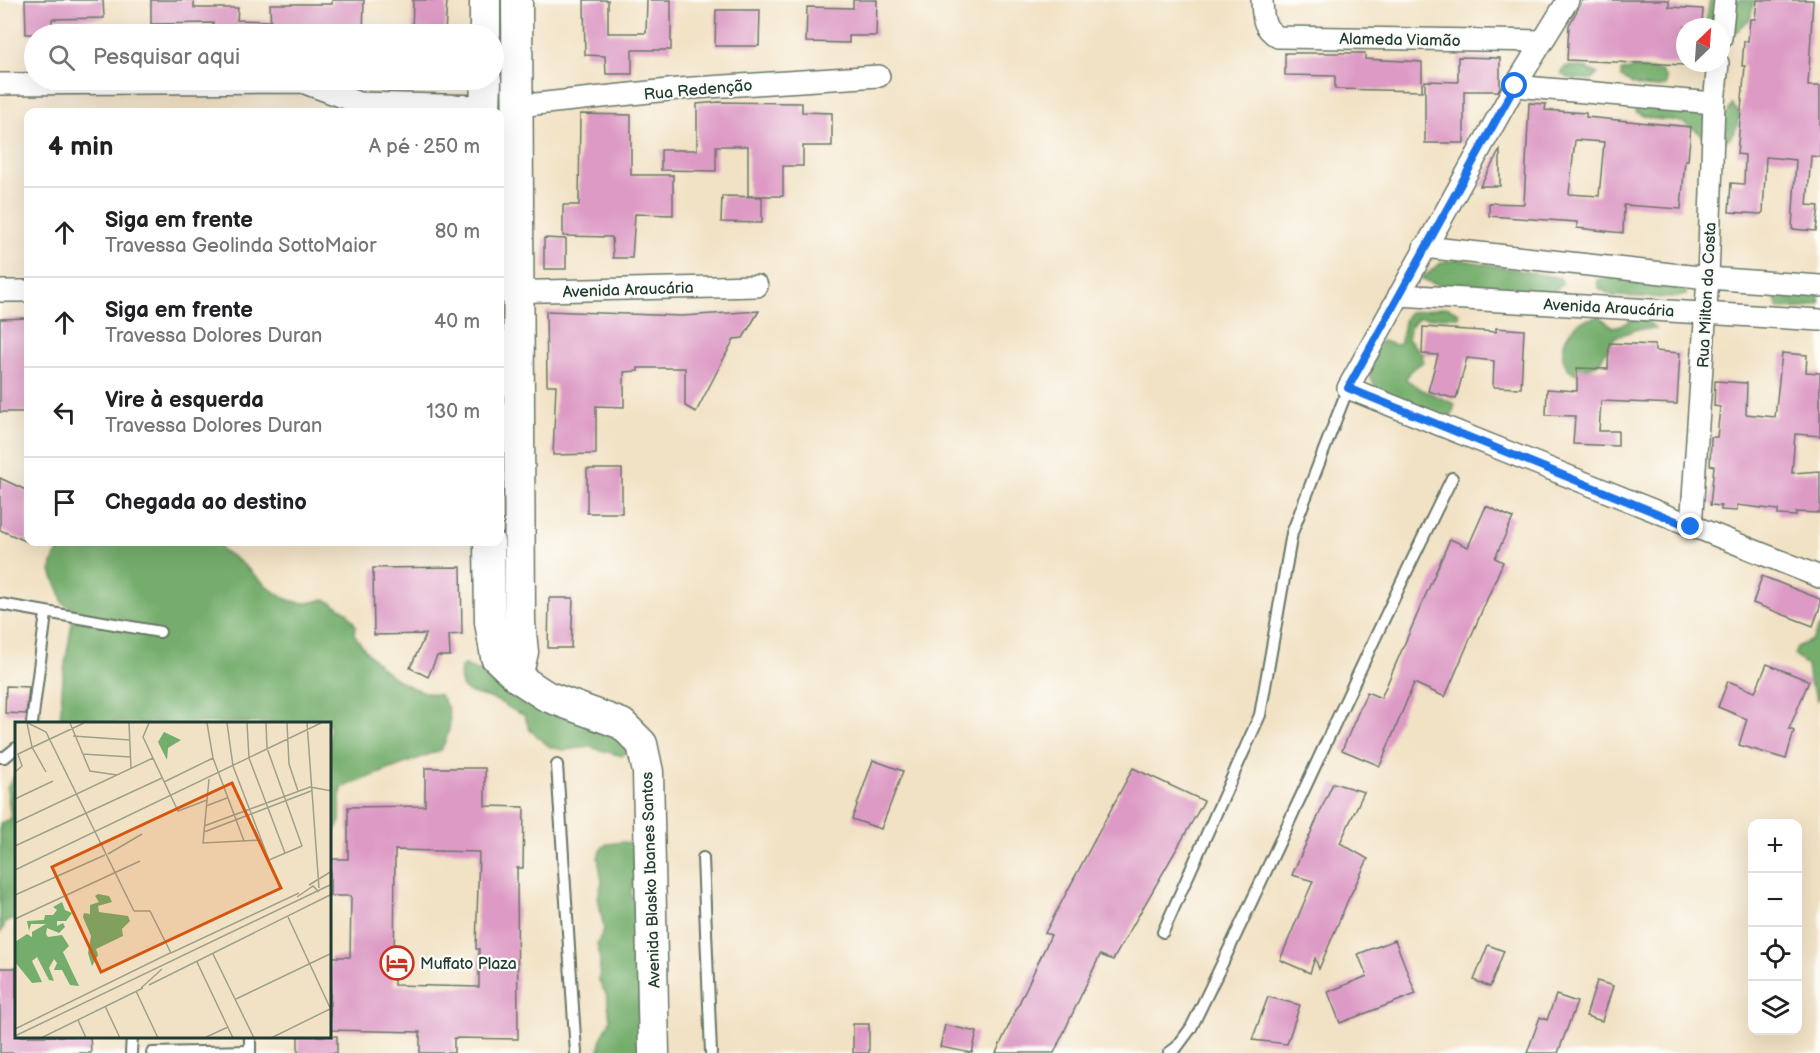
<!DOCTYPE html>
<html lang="pt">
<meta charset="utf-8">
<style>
:root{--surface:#fff;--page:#f2f2f2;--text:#202124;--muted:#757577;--line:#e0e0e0}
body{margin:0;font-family:"Balsamiq Sans",sans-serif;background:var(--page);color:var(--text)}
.controls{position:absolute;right:18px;bottom:18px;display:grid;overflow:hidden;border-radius:12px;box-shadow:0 6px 24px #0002}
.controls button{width:54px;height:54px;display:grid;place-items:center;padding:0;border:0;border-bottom:2px solid var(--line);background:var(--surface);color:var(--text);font:30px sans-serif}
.compass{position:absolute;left:1676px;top:18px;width:54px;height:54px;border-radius:50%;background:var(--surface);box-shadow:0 6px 24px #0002;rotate:25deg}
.stop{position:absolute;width:18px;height:18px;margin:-14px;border:4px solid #1a73e8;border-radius:50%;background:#fff}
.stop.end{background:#1a73e8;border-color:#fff;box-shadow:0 2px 6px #0008}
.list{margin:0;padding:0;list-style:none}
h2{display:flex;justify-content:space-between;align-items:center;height:78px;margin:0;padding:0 24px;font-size:26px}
h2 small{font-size:20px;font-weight:400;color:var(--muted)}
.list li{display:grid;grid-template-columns:39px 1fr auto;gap:18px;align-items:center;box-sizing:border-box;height:90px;padding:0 24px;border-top:2px solid var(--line)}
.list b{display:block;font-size:22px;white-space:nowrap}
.list p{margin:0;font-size:20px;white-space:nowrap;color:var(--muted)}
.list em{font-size:20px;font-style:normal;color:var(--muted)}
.icon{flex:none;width:33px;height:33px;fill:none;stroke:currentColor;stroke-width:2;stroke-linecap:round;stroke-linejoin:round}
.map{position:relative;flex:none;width:1820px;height:1053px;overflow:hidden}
.search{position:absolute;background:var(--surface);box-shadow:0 6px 24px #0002;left:24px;top:24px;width:480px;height:66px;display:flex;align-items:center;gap:15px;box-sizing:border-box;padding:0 21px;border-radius:33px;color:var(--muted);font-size:22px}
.panel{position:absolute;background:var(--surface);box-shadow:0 6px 24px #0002;left:24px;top:108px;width:480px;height:438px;border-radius:12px}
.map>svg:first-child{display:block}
.forest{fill:#74ad6c;stroke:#4a7550;stroke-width:1.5}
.building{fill:#dd9ac5;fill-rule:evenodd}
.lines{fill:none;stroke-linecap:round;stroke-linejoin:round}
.service-casing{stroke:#697767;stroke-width:14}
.minor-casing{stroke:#697767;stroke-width:24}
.secondary-casing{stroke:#697767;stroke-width:33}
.service{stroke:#fff;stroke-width:10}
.minor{stroke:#fff;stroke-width:21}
.secondary{stroke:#fff;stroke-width:30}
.route{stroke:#1a73e8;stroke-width:8}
.labels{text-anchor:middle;stroke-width:4.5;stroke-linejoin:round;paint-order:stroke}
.street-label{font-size:16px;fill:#1f3d34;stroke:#fdfcf7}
.poi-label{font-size:16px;fill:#1f3d34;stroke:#fdfcf7;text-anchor:start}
.inset-road{fill:none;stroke:#9ea08b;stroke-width:1.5}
.view{fill:#d45610;fill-opacity:0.15;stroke:#d45610;stroke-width:3}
.inset-edge{fill:none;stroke:#1f3d34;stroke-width:3}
</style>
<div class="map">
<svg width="1820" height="1053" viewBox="0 0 1820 1053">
<rect width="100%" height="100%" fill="#fdfcf7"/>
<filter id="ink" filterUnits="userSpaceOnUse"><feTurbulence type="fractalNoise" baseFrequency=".0167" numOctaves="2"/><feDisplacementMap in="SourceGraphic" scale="12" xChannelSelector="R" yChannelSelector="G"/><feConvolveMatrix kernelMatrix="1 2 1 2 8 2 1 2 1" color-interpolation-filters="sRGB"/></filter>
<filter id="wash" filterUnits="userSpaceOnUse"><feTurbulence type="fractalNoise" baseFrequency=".008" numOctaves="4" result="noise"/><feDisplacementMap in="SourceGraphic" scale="24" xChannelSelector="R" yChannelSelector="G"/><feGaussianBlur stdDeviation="1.35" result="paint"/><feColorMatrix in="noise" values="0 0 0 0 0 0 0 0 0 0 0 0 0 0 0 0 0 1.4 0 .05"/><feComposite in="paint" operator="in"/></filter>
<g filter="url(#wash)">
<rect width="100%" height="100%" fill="#f2e2c5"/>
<!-- forest -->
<g class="forest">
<polygon points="1710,0 1754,0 1754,1 1750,19 1736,32 1731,26 1705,27"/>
<polygon points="1569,66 1583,67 1598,74 1591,80 1568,78 1561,74 1565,67"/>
<path d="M 1634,68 L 1661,71 L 1666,78 L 1666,86 C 1650,89 1632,88 1621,76 L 1621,71 Z"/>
<path d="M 1648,102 L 1689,106 L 1720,121 L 1724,119 L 1732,105 L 1739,112 C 1739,124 1735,135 1725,141 L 1705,138 C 1675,108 1663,129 1636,112 L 1636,108 Z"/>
<polygon points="1458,259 1560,278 1563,284 1543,298 1507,295 1473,286 1440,286 1421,279 1441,263"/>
<polygon points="1613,277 1686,286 1686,295 1670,298 1613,296 1599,288 1597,280"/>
<polygon points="1779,292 1818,294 1820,303 1805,308 1778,309 1775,298"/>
<polygon points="1447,307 1459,313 1459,317 1418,318 1410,327 1408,339 1422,354 1423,362 1409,372 1406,379 1420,389 1455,404 1450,421 1376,388 1367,372 1381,341 1397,345 1401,342 1404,321 1408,313"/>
<path d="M 1599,316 L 1612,327 C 1624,326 1632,318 1644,318 L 1656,329 L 1638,329 L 1615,337 L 1599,363 L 1577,374 C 1555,366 1561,337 1577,324 C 1584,319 1592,319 1599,316 Z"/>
<path d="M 63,542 L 220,542 L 222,551 C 253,564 269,603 307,603 C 313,603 319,600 325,599 L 347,612 L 356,626 L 354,634 C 373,665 403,691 440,695 C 455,714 451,731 441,750 L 343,787 L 340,795 L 340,821 L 330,840 L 330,723 L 60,723 L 63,676 L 74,611 L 62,602 C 61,590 55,584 52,574 C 48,564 59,550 63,542 Z"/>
<polygon points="1820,625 1820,698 1818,700 1809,681 1807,666 1794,655 1797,647 1812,640"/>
<path d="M 464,665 L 484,672 L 506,688 L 541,705 L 604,728 L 630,748 L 622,756 L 590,747 L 564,750 L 550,747 L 530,730 L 524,715 C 512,711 504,703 493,699 C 472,692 457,696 461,667 Z"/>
<polygon points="16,773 16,919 6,922 0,934 0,823 11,819 7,788"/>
<path d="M 623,842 L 632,843 C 645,867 633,871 631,895 L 640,909 L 635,940 L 629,946 C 645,978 644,1018 647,1053 L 599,1053 L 600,1041 L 610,1020 L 607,996 L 599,981 L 600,960 L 597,944 L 604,929 L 598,897 L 602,882 L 598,857 L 601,849 L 607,844 Z"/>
</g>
<g id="blocks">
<!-- building -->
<g class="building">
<polygon points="25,0 103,0 104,18 52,19 52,34 26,34"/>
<polygon points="151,0 194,0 194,8 238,8 237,20 269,21 269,34 213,34 213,23 151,24"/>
<polygon points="332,0 364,0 363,34 271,34 270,4 332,4"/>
<polygon points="413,0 447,0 445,34 412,34"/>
<polygon points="584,0 608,0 608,33 646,33 647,0 671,0 671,50 632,50 632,74 606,74 605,56 585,55"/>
<polygon points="853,0 877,0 876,36 849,36 849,43 806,42 807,7 853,8"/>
<polygon points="1583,0 1669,0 1669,7 1703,9 1702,27 1685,27 1685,65 1567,60 1569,25"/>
<polygon points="1757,0 1813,0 1808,86 1820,86 1820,157 1811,156 1807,205 1819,206 1816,231 1792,229 1796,160 1766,157 1763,212 1761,214 1729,212 1731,183 1744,184 1745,155 1737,154 1745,66 1742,66 1744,41 1748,41 1750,19 1755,19"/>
<polygon points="716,10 760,10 759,46 715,46"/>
<polygon points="1285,53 1365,53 1365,59 1422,62 1422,91 1335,89 1335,76 1285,75"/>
<polygon points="1458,57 1500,58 1500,87 1498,91 1464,91 1464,143 1425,143 1425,81 1458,82"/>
<polygon points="719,102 802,103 802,112 832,113 832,146 803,146 803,166 783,166 783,196 748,196 748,146 716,146 716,171 661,170 661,150 697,150 697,104"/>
<path d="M 1529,103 L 1546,104 L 1545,110 L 1586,113 L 1586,117 L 1691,127 L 1688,160 L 1685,160 L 1681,209 L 1624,205 L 1623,233 L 1577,228 L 1577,222 L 1489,216 L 1489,203 L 1524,204 ZM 1575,140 L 1604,142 L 1599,196 L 1569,194 Z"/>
<polygon points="580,114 631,115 631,175 673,175 673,215 635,214 632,258 613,258 612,237 563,236 563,205 579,205"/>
<polygon points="1500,150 1500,186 1480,186"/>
<polygon points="722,196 762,197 762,223 721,222"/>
<polygon points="544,238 566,239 566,269 544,269"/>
<polygon points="546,311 682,316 759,311 743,338 734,339 696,412 685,406 685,368 638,368 638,371 624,372 624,407 596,406 596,454 553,455 556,385 547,385"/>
<polygon points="28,318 28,412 0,412 0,319"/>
<polygon points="1423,327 1496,332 1496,328 1524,330 1521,388 1493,387 1494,361 1467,358 1456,399 1428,391 1438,355 1422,354"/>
<polygon points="1609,343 1655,345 1655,351 1680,353 1677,404 1601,401 1599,431 1618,431 1618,446 1573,444 1575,416 1546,415 1547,389 1577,391 1577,368 1608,369"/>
<polygon points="1782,353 1807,355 1806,372 1820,373 1820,436 1795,434 1792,473 1820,471 1820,513 1796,512 1796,516 1778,515 1778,510 1737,505 1737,511 1721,510 1721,506 1710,505 1714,466 1710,465 1711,437 1717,437 1720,407 1714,406 1715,381 1747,383 1746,414 1775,417"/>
<rect x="587" y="469" width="35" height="44"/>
<polygon points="0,478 28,491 28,542 0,530"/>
<polygon points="1486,506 1513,518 1495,558 1503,562 1445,697 1414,683 1380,766 1342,750 1367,692 1381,698 1450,539 1468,547"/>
<polygon points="461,567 462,634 449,635 450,656 437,656 428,677 410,668 426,634 374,635 373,568"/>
<polygon points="1762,576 1820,599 1820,607 1813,626 1753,603"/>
<polygon points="549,598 573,598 571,648 548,648"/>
<polygon points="1767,664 1809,681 1789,729 1794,731 1786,759 1739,745 1747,719 1718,707 1728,681 1755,692"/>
<polygon points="6,686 29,687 26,714 5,713"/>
<polygon points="873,760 903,771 881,829 852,819"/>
<path d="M 425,768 L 485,768 L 485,806 L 524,807 L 523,868 L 517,868 L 518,1039 L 454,1038 L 454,1053 L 420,1053 L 420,1032 L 330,1030 L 330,957 L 350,957 L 351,896 L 330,896 L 330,859 L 348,859 L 348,807 L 425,806 ZM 395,850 L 479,852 L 476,949 L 479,949 L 479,987 L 394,985 Z"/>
<polygon points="1133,768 1204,801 1113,960 1100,955 1054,1053 996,1053 1051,935 1045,933"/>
<polygon points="1333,783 1364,792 1340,843 1368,859 1348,900 1319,969 1315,958 1310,973 1280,960 1313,881 1292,875"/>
<polygon points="1395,940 1416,994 1340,1023 1328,992 1367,976 1358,954"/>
<polygon points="1488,945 1504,951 1490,987 1474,980"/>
<polygon points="0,968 16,968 16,1036 90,1036 91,1053 0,1053"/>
<polygon points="1597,981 1613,986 1602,1021 1586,1016"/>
<polygon points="1556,995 1577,1002 1558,1053 1527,1053 1540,1017 1547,1020"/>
<polygon points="1268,997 1300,1005 1287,1044 1252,1040"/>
<rect x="853" y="1024" width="16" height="29"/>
<polygon points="945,1025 977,1032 972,1053 940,1047"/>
<rect x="298" y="1036" width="39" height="17"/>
</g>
</g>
</g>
<g filter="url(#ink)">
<use href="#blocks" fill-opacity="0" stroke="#697767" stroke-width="1.5"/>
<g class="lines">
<defs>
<g id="service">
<polyline points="0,604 160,632"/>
<polyline points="32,723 46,614"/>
<polyline points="0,757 5,757 16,748"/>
<polyline points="557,765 576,1053"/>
<polyline points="703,858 711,1053"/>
<polyline points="1163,932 1260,715 1292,533 1348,388"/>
<polyline points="250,1036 250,1053"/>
<polyline points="131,1053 132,1036"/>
<polyline points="152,1053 250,1051"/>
<path d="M 1169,1053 L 1177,1047 L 1191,1028 C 1280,846 1362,660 1452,478"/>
</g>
<g id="minor">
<path d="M 1262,0 C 1263,18 1262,27 1278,37 L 1543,41"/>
<polyline points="1568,0 1515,86 1348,388 1820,577"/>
<polyline points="1721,38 1725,0"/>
<polyline points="0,84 302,82 359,103 485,106"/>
<polyline points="1515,86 1714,103"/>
<polyline points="517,106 678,89 879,76"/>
<polyline points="1424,247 1708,278 1820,286"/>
<polyline points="0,291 28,291"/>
<polyline points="500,292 757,286"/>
<polyline points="1399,295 1820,320"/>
<polyline points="1691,527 1708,278 1714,103 1718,63"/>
</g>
<g id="secondary">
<polyline points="485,0 485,34"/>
<polyline points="485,112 486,80"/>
<polyline points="489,542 490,622 496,657 517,677 546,696 622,724 642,744 648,772 654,1053"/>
<polyline points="517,677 523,652 520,623 517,0"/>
</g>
</defs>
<!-- service casing -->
<use href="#service" class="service-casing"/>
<!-- minor casing -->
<use href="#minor" class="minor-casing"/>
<!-- secondary casing -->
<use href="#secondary" class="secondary-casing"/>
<!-- service -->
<use href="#service" class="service"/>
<!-- minor -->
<use href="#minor" class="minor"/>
<!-- secondary -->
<use href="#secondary" class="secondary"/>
</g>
</g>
<g class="lines" filter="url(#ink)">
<!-- route -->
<polyline class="route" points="1515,86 1348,388 1691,527"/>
</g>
<!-- icons -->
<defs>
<symbol id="hotel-ring" viewBox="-11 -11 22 22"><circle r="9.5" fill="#fdfcf7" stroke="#c8321e" stroke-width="1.5"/><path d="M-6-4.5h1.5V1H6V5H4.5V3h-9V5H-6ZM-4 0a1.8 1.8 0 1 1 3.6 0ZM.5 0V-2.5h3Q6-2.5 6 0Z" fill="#c8321e"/></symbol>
</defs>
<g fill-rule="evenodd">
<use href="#hotel-ring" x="378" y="944" width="38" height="38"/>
</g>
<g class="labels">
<!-- street labels -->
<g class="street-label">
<text transform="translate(1400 39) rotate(1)" y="6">Alameda Viamão</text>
<text transform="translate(698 89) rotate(-5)" y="6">Rua Redenção</text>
<text transform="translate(628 289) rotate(-2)" y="6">Avenida Araucária</text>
<text transform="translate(1706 295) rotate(-87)" y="6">Rua Milton da Costa</text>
<text transform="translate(1609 307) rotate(3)" y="6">Avenida Araucária</text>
<text transform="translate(650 880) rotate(-92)" y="6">Avenida Blasko Ibanes Santos</text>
</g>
<!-- poi labels -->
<g class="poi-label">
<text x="420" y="969">Muffato Plaza</text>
</g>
</g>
<!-- overview -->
<g transform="translate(15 722)">
<rect width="316" height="316" fill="#f2e2c5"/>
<path d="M 149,10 L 166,18 L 153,26 L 152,38 L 143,20 ZM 83,172 L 94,174 L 97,180 L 83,184 L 84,190 L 113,194 L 115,199 L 107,207 L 108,214 L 81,227 L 83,233 L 77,244 L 73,231 L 76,214 L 68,195 L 69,191 L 75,192 L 75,183 L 84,180 L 80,174 ZM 47,180 L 50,188 L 57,191 L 51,199 L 42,199 L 42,204 L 48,201 L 50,205 L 44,211 L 32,206 L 31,212 L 33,215 L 47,213 L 54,224 L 48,230 L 64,264 L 55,263 L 47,248 L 39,248 L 42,241 L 39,237 L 34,246 L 39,259 L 34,258 L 22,235 L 17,239 L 27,260 L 17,261 L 0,240 L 0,220 L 12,212 L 17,215 L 17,210 L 31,202 L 16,202 L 14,209 L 12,199 L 29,198 L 30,193 L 38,193 L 42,188 L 38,185 Z" fill="#74ad6c"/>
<path class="inset-road" d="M 12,1 L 17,25 L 31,50M 13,1 L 31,10 L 119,189M 55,1 L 75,49 L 102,53M 114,1 L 116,46M 134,1 L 128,15 L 163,89 L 192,78M 192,1 L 198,36 L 229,119M 212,1 L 218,44 L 254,138 L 287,124 L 252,26 L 251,1M 232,1 L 234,36 L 270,131M 272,1 L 274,42 L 283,69M 292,1 L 304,166M 58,14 L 115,18M 67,32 L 116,35M 0,50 L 7,44 L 3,32 L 69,1M 194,57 L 188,121 L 246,118M 149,60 L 198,36M 0,77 L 38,59M 191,84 L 212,76M 0,101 L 138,36M 189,104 L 295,65 L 317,69M 189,110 L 296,69M 0,124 L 147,56M 93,132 L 127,112M 0,148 L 306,1M 294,163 L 317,149M 0,173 L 90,133M 282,175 L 298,164 L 304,170M 119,189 L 135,189 L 156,231 L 284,171M 273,195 L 317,290M 0,197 L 125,139M 198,232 L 239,316M 182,240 L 218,316M 134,263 L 317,172M 126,266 L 147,247M 121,269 L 143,316M 221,277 L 317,231M 90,284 L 105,316M 63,298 L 71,316M 0,307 L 155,231M 0,314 L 317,162M 26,316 L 128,266M 189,316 L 213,305M 256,316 L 315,287"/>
<path class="view" d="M 217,61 L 266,166 L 86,250 L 37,145 Z"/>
<rect width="316" height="316" class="inset-edge"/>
</g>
</svg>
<div class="controls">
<button>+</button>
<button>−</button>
<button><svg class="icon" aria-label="locate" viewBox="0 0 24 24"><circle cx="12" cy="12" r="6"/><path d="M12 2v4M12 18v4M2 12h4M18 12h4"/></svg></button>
<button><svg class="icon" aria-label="layers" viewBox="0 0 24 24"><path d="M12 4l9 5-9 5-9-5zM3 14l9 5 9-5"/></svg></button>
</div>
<svg class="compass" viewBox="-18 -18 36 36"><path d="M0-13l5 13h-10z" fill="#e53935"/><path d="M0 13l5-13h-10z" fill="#757577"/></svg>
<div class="stop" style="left:1515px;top:86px"></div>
<div class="stop end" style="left:1691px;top:527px"></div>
<div class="search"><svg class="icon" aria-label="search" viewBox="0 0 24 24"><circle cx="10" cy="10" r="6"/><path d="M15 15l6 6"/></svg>Pesquisar aqui</div>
<section class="panel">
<h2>4 min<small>A pé · 250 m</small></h2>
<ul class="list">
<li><svg class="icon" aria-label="ahead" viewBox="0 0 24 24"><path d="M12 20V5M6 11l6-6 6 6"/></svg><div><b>Siga em frente</b><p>Travessa Geolinda SottoMaior</p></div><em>80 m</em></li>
<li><svg class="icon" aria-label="ahead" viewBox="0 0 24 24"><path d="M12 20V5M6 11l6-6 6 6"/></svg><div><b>Siga em frente</b><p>Travessa Dolores Duran</p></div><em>40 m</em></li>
<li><svg class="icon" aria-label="left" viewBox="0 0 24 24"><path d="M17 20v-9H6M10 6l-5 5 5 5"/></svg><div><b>Vire à esquerda</b><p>Travessa Dolores Duran</p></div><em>130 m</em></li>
<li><svg class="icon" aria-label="arrive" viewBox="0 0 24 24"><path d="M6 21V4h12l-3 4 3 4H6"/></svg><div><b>Chegada ao destino</b></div></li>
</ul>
</section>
</div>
